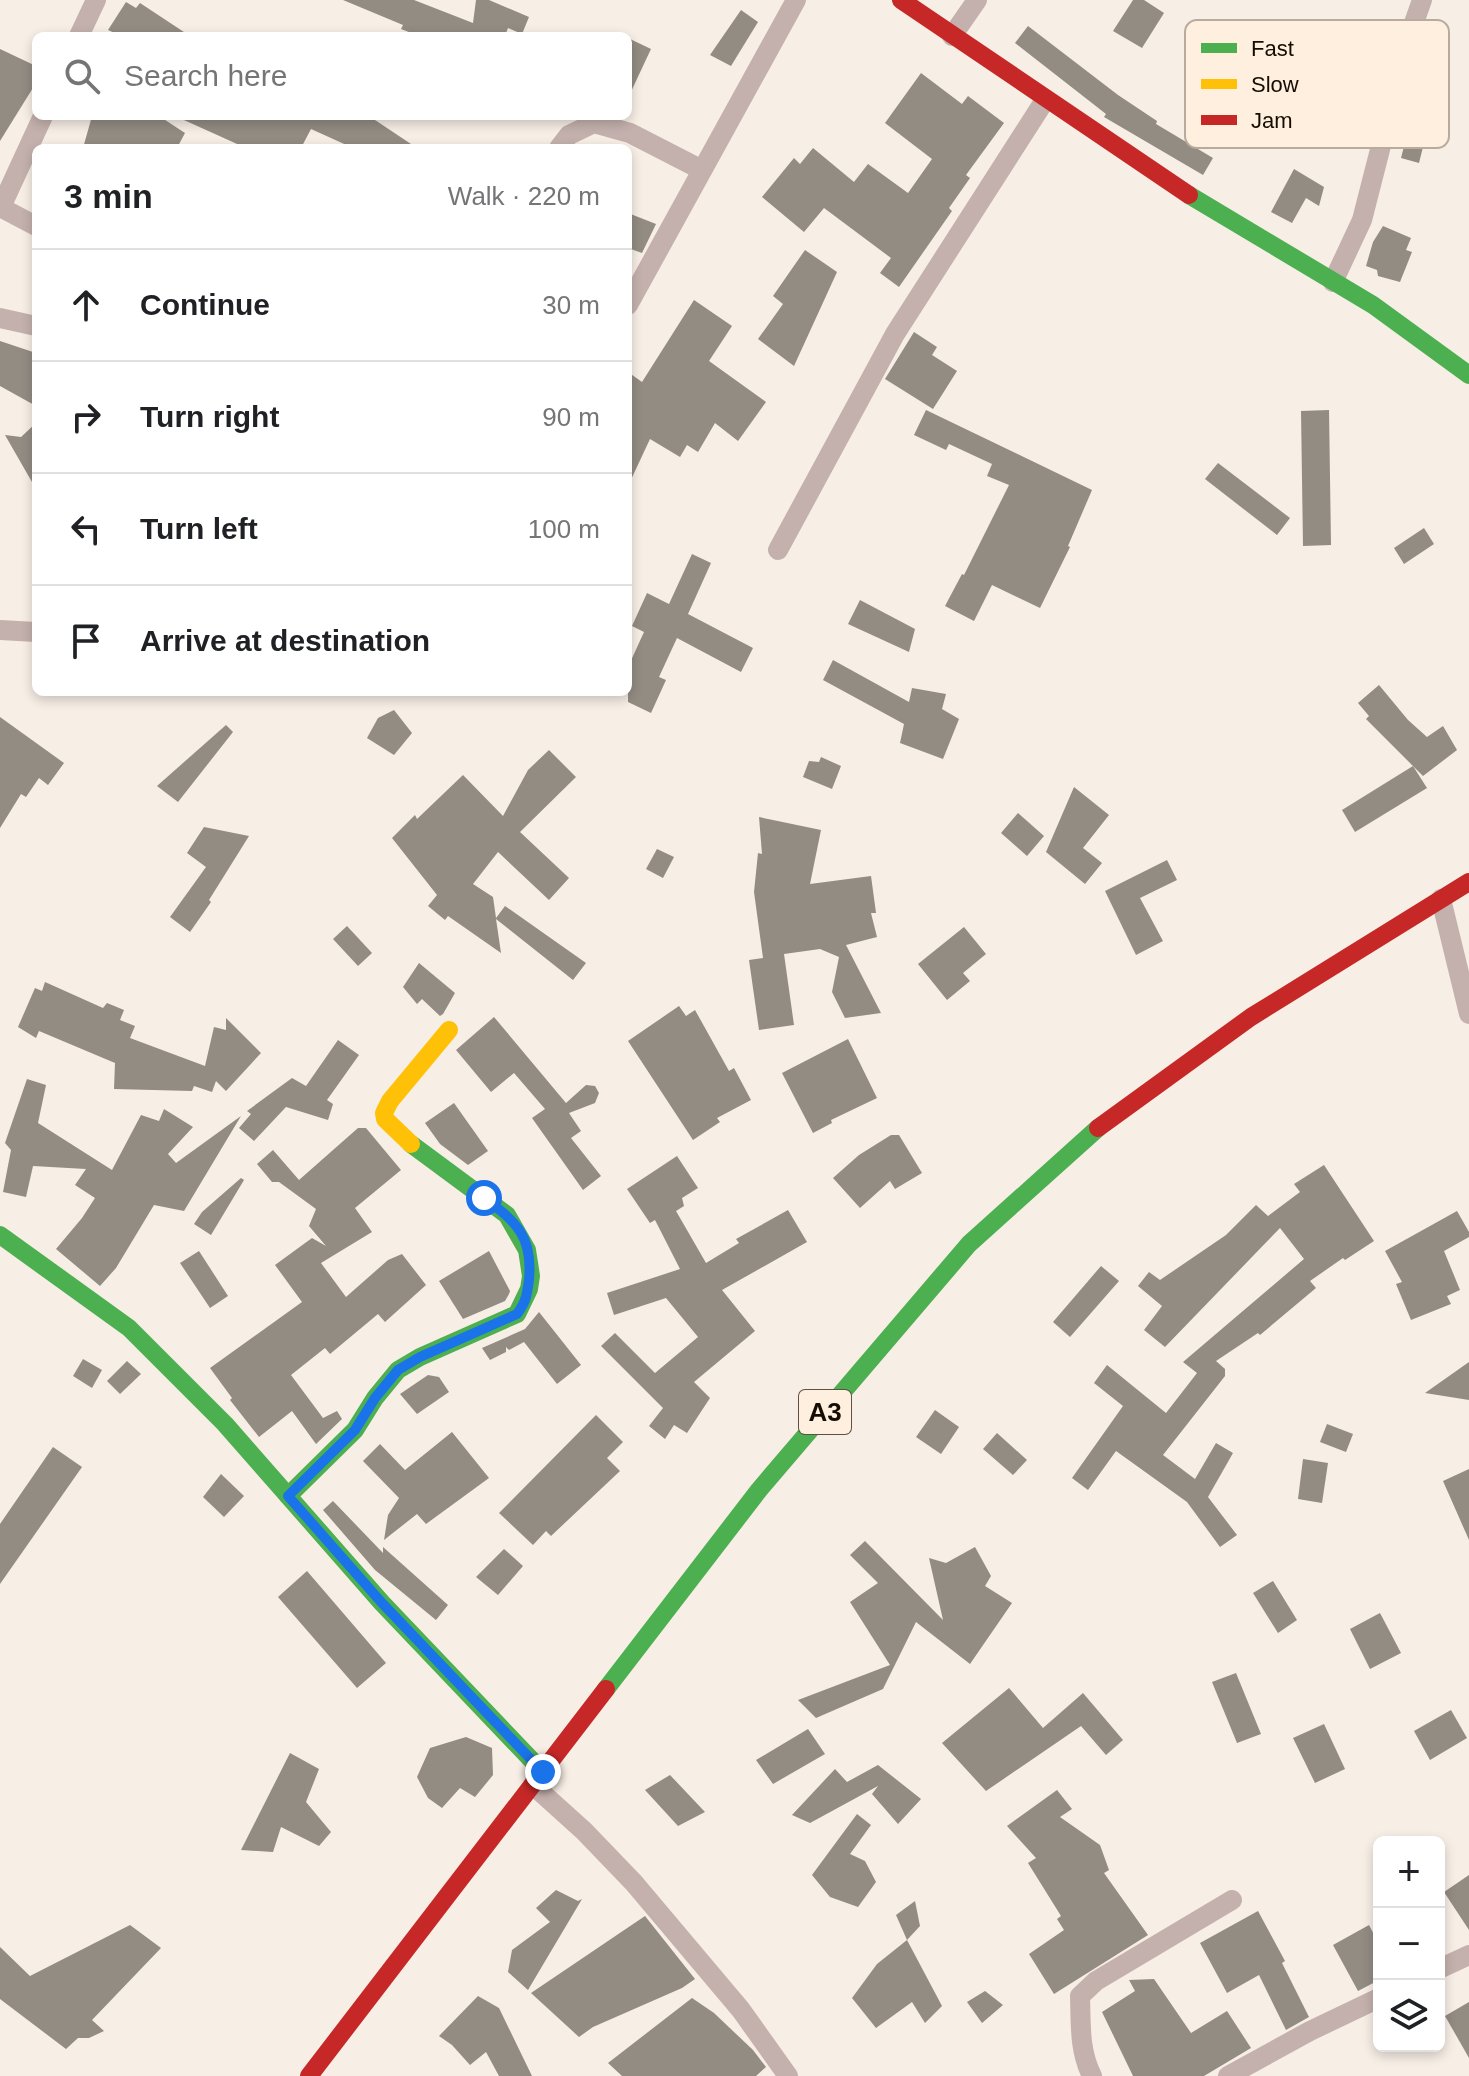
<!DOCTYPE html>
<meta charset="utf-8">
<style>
:root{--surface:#fff;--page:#f2f2f2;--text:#202124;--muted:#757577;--line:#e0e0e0}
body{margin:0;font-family:Arial,sans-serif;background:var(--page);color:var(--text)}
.controls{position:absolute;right:24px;bottom:24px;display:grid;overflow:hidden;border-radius:12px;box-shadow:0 4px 12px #0003}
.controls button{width:72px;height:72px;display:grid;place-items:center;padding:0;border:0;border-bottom:2px solid var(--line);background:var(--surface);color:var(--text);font:40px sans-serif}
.stop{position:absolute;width:24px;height:24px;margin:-18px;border:6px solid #1a73e8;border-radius:50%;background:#fff}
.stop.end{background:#1a73e8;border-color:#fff;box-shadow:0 2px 8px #0008}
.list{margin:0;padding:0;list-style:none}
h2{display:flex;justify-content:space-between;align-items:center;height:104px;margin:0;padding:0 32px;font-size:34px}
h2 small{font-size:26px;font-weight:400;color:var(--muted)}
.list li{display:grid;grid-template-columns:52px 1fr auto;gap:24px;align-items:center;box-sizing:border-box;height:112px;padding:0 32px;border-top:2px solid var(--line)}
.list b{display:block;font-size:30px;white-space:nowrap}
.list em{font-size:26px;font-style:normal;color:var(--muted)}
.icon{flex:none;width:44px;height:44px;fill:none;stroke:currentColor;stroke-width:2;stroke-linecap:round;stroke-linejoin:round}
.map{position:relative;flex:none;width:1469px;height:2076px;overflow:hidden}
.search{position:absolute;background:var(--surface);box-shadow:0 4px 12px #0003;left:32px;top:32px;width:600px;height:88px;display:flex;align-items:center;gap:20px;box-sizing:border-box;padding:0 28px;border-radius:12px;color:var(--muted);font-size:30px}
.panel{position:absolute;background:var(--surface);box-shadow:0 4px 12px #0003;left:32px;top:144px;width:600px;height:552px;border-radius:12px}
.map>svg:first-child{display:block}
.building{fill:#938c83}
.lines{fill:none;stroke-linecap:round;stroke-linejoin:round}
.street{stroke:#c4b1ad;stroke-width:20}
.fast{stroke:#4caf50;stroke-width:18}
.slow{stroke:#ffc107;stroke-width:18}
.jam{stroke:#c62828;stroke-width:18}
.route{stroke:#1a73e8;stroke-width:10}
.labels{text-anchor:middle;stroke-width:8;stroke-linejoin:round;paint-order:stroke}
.shield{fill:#feefde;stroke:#5b5145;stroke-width:2}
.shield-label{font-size:26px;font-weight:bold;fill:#150d04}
.key{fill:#feefde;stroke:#b8ab9d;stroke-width:2}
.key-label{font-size:22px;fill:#150d04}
</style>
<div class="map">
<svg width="1469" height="2076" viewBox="0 0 1469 2076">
<rect width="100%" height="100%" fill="#f7eee5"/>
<!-- building -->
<g class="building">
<polygon points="343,0 414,0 473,23 476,0 489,0 529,17 522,34 508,28 505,36 419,36 401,29 403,25"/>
<polygon points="1133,0 1144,0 1164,13 1142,48 1113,31"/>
<polygon points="126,2 136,8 140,3 190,36 121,36 108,30"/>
<polygon points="741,10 758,22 731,66 710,55"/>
<polygon points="1028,26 1118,95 1157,121 1156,124 1213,158 1203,175 1104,117 1106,114 1015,43"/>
<polygon points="628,38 651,49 628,98"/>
<polygon points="0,49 36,66 36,83 0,141"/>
<polygon points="921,73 962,104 968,96 1004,123 966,175 970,178 949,208 952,211 899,287 880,273 891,258 824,208 804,232 762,197 794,158 800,164 813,148 854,182 868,164 908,193 932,159 885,123"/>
<polygon points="1415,103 1433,107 1419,163 1401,158"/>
<polygon points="92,116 159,116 185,133 177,148 83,148"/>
<polygon points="175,116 369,116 417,148 353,148 311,129 301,148 246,148"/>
<polygon points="1294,169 1324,187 1319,206 1306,198 1292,223 1271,212"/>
<polygon points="628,213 656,224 642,253 628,248"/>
<polygon points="1383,226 1411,238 1406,250 1412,252 1400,282 1378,276 1377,270 1366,266 1373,242"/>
<polygon points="805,250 837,272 794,366 758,339 783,304 773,296"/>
<polygon points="694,300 732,326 709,361 766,402 738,441 715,423 698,452 687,445 680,457 650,439 628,486 628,372 642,382"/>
<polygon points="914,332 937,347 932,355 957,371 933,409 885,379"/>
<polygon points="0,341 36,353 36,406 0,386"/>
<polygon points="926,410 1092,490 1068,546 1070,547 1040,608 992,585 974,621 945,606 962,574 964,575 1009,485 987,476 992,464 949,444 946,450 914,435"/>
<polygon points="1329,410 1331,545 1303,546 1301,411"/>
<polygon points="36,423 36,489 5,435 21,437"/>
<polygon points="1218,463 1290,518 1277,535 1205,479"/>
<polygon points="1424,528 1434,544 1404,564 1394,548"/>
<polygon points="692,554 711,563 688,614 753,648 741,672 677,638 659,677 666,680 651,713 628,702 628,667 644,632 632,626 647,593 669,604"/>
<polygon points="860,600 915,629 909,652 848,624"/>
<polygon points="833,660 909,702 912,688 946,694 942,709 959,719 943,759 900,743 904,724 823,680"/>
<polygon points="1379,685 1408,720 1427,737 1443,726 1457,750 1423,776 1366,719 1369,716 1358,703"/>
<polygon points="394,710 412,733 394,755 367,738 378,718"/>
<polygon points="0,717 64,763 48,785 39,778 26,797 21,794 0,828"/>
<polygon points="226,725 233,732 178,802 157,786"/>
<polygon points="549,750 576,777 520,832 569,878 549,900 498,852 473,884 493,897 496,918 505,906 586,963 573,980 496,919 501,953 448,916 445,920 428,906 437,895 392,838 415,815 417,819 463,775 503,816 528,770"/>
<polygon points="821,757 841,766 832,789 803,777 809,761 819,762"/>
<polygon points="1413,766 1427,788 1355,832 1342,810"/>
<polygon points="1074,787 1109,815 1083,848 1102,863 1085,884 1046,852"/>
<polygon points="1018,813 1044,836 1027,856 1001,833"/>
<polygon points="759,817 821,830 810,884 871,876 876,913 871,913 877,937 846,945 881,1013 845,1018 832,992 839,957 820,949 784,954 794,1025 759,1030 749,960 763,958 754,892 758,853 762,854"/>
<polygon points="204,827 249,836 209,900 211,902 190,932 170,917 206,867 187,853"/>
<polygon points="657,849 674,857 663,878 646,869"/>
<polygon points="1167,860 1177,880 1140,898 1163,941 1136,955 1105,891"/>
<polygon points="347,926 372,953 358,966 333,939"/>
<polygon points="964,927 986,954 963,973 970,981 947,1000 918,964"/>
<polygon points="419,963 455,993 443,1014 440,1016 422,999 417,1004 403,987"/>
<polygon points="45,982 103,1008 107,1003 124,1010 120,1020 135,1026 130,1038 205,1066 214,1027 226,1030 226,1018 261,1053 226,1091 216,1081 212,1092 194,1086 192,1091 114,1089 115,1063 39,1031 36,1038 18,1027 35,988 42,991"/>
<polygon points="679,1006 686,1016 695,1010 729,1071 734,1068 751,1100 717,1118 720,1122 693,1140 628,1041"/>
<polygon points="494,1017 566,1103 586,1085 595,1086 599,1093 595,1103 569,1113 581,1131 571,1138 601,1176 583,1190 532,1118 545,1109 514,1073 491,1092 456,1050"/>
<polygon points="848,1039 877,1098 831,1120 832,1123 813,1133 782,1073"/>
<polygon points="338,1040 359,1055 327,1100 333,1104 328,1120 286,1107 254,1141 239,1128 251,1114 247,1111 292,1078 306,1086"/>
<polygon points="27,1079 46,1085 38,1123 112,1170 141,1115 159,1121 164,1109 193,1127 168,1154 176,1163 241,1116 184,1211 154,1205 116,1268 100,1286 56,1249 82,1218 95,1198 75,1185 86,1169 33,1166 26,1197 3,1192 11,1150 5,1143"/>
<polygon points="454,1103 488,1151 468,1165 440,1144 425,1123"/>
<polygon points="358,1128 366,1128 401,1170 355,1208 372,1232 321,1263 346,1297 388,1260 402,1254 426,1285 385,1322 378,1314 330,1354 325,1348 291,1375 323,1418 337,1411 342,1419 316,1444 292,1411 259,1437 230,1400 232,1398 210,1368 302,1302 275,1265 312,1238 326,1246 309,1226 316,1209 279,1182 272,1182 257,1164 273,1150 299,1180"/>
<polygon points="891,1135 899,1135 922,1173 895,1189 890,1181 860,1208 833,1178 859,1155"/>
<polygon points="677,1156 698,1188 682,1198 684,1206 676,1211 706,1263 739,1243 736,1239 788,1210 807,1242 722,1290 755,1331 694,1382 710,1398 687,1433 674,1425 665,1439 649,1426 663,1408 601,1346 615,1333 655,1373 698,1337 666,1298 614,1315 607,1293 680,1269 655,1220 650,1223 627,1189"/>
<polygon points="1324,1165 1374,1241 1345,1260 1343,1258 1310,1281 1316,1288 1260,1335 1258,1333 1216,1361 1225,1369 1225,1376 1163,1455 1195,1479 1216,1443 1233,1453 1208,1497 1237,1535 1220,1547 1187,1502 1116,1451 1088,1490 1072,1478 1123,1406 1094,1383 1107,1365 1166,1413 1197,1373 1183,1362 1304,1259 1280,1228 1165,1347 1144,1330 1162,1306 1138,1286 1149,1272 1160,1280 1226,1235 1256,1205 1268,1216 1300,1192 1294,1184"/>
<polygon points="241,1178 244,1180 211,1235 194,1224 202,1212"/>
<polygon points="1457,1211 1469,1232 1469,1237 1444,1251 1460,1290 1447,1296 1451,1304 1411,1320 1396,1284 1402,1282 1385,1251"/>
<polygon points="199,1251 228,1296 210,1308 180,1263"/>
<polygon points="489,1251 510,1291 509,1294 505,1301 463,1319 439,1281"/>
<polygon points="1101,1266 1119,1281 1070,1337 1053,1322"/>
<polygon points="539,1312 581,1365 557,1384 524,1342 509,1350 506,1347 506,1352 490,1360 482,1348 525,1329"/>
<polygon points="83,1359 102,1370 92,1388 73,1376"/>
<polygon points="127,1361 141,1374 120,1394 107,1381"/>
<polygon points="1469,1362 1469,1400 1425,1393"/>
<polygon points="428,1375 439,1377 449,1392 417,1414 400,1394"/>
<polygon points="935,1410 959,1427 941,1454 916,1437"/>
<polygon points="596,1415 623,1442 607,1458 620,1471 551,1536 546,1531 533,1545 499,1513"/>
<polygon points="1327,1424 1353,1434 1346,1452 1320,1442"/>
<polygon points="452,1432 489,1478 426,1524 417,1514 384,1540 388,1515 399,1498 363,1461 380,1444 405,1470"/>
<polygon points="997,1433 1027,1460 1013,1475 983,1449"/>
<polygon points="53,1447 82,1467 0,1584 0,1524"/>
<polygon points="1303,1459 1328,1463 1322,1503 1298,1499"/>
<polygon points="1469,1469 1469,1540 1443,1481"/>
<polygon points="221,1474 244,1496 224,1517 203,1497"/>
<polygon points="333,1501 383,1553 383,1547 448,1605 436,1620 375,1570 323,1510"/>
<polygon points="865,1541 943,1620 929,1558 946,1563 975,1547 991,1576 985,1586 1012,1603 970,1664 916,1622 883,1689 816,1718 798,1700 890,1665 850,1602 878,1583 850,1555"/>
<polygon points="504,1549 523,1566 498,1595 476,1577"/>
<polygon points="307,1571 386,1663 357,1688 278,1597"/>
<polygon points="1273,1581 1297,1620 1278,1633 1253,1593"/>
<polygon points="1380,1613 1401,1653 1370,1669 1350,1629"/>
<polygon points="1236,1673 1261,1734 1237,1743 1212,1682"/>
<polygon points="1009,1688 1043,1728 1083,1693 1123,1740 1106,1755 1081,1726 986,1791 942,1743"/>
<polygon points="1451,1710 1467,1738 1430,1760 1414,1731"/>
<polygon points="1324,1724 1345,1769 1315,1783 1293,1738"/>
<polygon points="808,1729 825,1754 773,1784 756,1760"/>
<polygon points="466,1737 492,1748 493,1775 475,1797 460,1788 442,1808 428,1798 417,1777 430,1748"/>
<polygon points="290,1753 319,1769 306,1802 331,1832 319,1846 281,1827 273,1852 241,1850"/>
<polygon points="878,1765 921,1799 898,1824 872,1794 878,1786 810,1823 792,1815 835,1769 847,1782"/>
<polygon points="670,1775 705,1812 678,1826 645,1790"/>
<polygon points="1057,1790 1072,1809 1060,1817 1100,1845 1109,1870 1104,1873 1148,1935 1054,1994 1029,1954 1064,1930 1057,1919 1061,1916 1028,1863 1036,1858 1007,1826"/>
<polygon points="857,1814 871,1825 850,1854 865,1861 876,1882 858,1907 830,1897 812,1875"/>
<polygon points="1469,1875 1469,1930 1444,1892"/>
<polygon points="556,1890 578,1901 582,1899 528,1990 508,1972 512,1950 550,1922 536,1908"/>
<polygon points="915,1901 920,1926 907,1940 896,1915"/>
<polygon points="1258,1911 1285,1961 1282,1963 1309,2017 1286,2030 1259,1975 1227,1993 1200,1943"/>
<polygon points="645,1916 695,1979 682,1988 593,2027 579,2037 531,1993"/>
<polygon points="130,1925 161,1948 92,2020 104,2031 89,2038 78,2038 66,2049 0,1999 0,1947 30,1976"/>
<polygon points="1369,1925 1379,1944 1379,1980 1358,1991 1333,1945"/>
<polygon points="907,1940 942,2006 925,2023 912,2002 876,2028 852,1998 877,1964"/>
<polygon points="1154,1979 1191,2033 1227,2011 1251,2048 1204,2076 1133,2076 1102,2012 1135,1991 1129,1980"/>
<polygon points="985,1991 1003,2005 982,2023 967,2002"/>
<polygon points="478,1996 499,2008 532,2076 499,2076 486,2052 470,2065 452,2045 439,2036"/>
<polygon points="692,1998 714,2013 753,2050 766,2067 756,2076 622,2076 608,2063"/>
<polygon points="1469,2002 1469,2058 1445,2016"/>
</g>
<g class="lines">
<!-- street -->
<g class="street">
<polyline points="79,36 96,0"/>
<polyline points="952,36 977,0"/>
<polyline points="559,148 569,135 594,123 630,133 702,170"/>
<polyline points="0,207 36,226"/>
<polyline points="1,207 43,116"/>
<polyline points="1333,282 1362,220 1408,40 1422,0"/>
<polyline points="628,305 796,0"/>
<polyline points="0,318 36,326"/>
<polyline points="778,550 895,334 1045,100"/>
<polyline points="0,630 36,632"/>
<polyline points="1441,899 1469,1014"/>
<polyline points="533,1785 584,1831 634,1883 741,2010 788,2076"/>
<polyline points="1439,1969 1469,1955"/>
<path d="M 1092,2076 C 1079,2050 1081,2025 1080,1996 L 1096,1981 L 1232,1900"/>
<polyline points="1228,2076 1310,2031 1379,1998"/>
</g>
<!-- fast -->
<g class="fast">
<polyline points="1189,195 1373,305 1469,375"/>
<polyline points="0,1235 129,1328 225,1424 382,1603 543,1772"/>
<polyline points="288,1496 355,1430 375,1398 398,1370 420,1357 517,1314 529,1289 531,1276 527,1250 507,1215 411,1144"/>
<polyline points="606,1689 759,1490 969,1244 1098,1128"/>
</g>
<!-- slow -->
<polyline class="slow" points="411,1144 385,1119 384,1113 390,1101 449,1030"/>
<!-- jam -->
<g class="jam">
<polyline points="901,0 1189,195"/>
<polyline points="1098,1128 1251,1017 1469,882"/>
<polyline points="309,2076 606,1689"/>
</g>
</g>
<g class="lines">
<!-- route -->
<path class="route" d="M 484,1198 C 517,1222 533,1237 529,1280 C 527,1295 526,1302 517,1314 L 420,1357 L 398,1370 L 375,1398 L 355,1430 L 288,1496 L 382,1603 L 543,1772"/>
</g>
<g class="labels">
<!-- shield labels -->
<rect class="shield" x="799" y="1390" width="52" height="44" rx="6"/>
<g class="shield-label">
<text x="825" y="1421">A3</text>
</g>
</g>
<!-- legend -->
<rect x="1185" y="20" width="264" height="128" rx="12" class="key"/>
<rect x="1201" y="43" width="36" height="10" fill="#4caf50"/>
<rect x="1201" y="79" width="36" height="10" fill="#ffc107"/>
<rect x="1201" y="115" width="36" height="10" fill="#c62828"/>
<g class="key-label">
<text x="1251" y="56">Fast</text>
<text x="1251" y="92">Slow</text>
<text x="1251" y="128">Jam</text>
</g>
</svg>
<div class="controls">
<button>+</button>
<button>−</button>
<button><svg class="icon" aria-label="layers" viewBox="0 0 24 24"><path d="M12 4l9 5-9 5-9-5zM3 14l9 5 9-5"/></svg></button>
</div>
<div class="stop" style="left:484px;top:1198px"></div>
<div class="stop end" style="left:543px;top:1772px"></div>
<div class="search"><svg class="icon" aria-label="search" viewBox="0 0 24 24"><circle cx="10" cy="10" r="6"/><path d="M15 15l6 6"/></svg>Search here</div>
<section class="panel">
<h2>3 min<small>Walk · 220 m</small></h2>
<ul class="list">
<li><svg class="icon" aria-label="ahead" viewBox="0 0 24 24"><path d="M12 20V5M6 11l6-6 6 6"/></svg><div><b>Continue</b></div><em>30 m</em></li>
<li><svg class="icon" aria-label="right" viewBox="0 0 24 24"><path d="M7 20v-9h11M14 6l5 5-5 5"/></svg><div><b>Turn right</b></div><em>90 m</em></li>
<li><svg class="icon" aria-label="left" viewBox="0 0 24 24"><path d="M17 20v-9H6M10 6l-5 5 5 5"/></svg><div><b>Turn left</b></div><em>100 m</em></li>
<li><svg class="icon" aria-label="arrive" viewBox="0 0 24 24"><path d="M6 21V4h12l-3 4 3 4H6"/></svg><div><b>Arrive at destination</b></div></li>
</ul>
</section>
</div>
